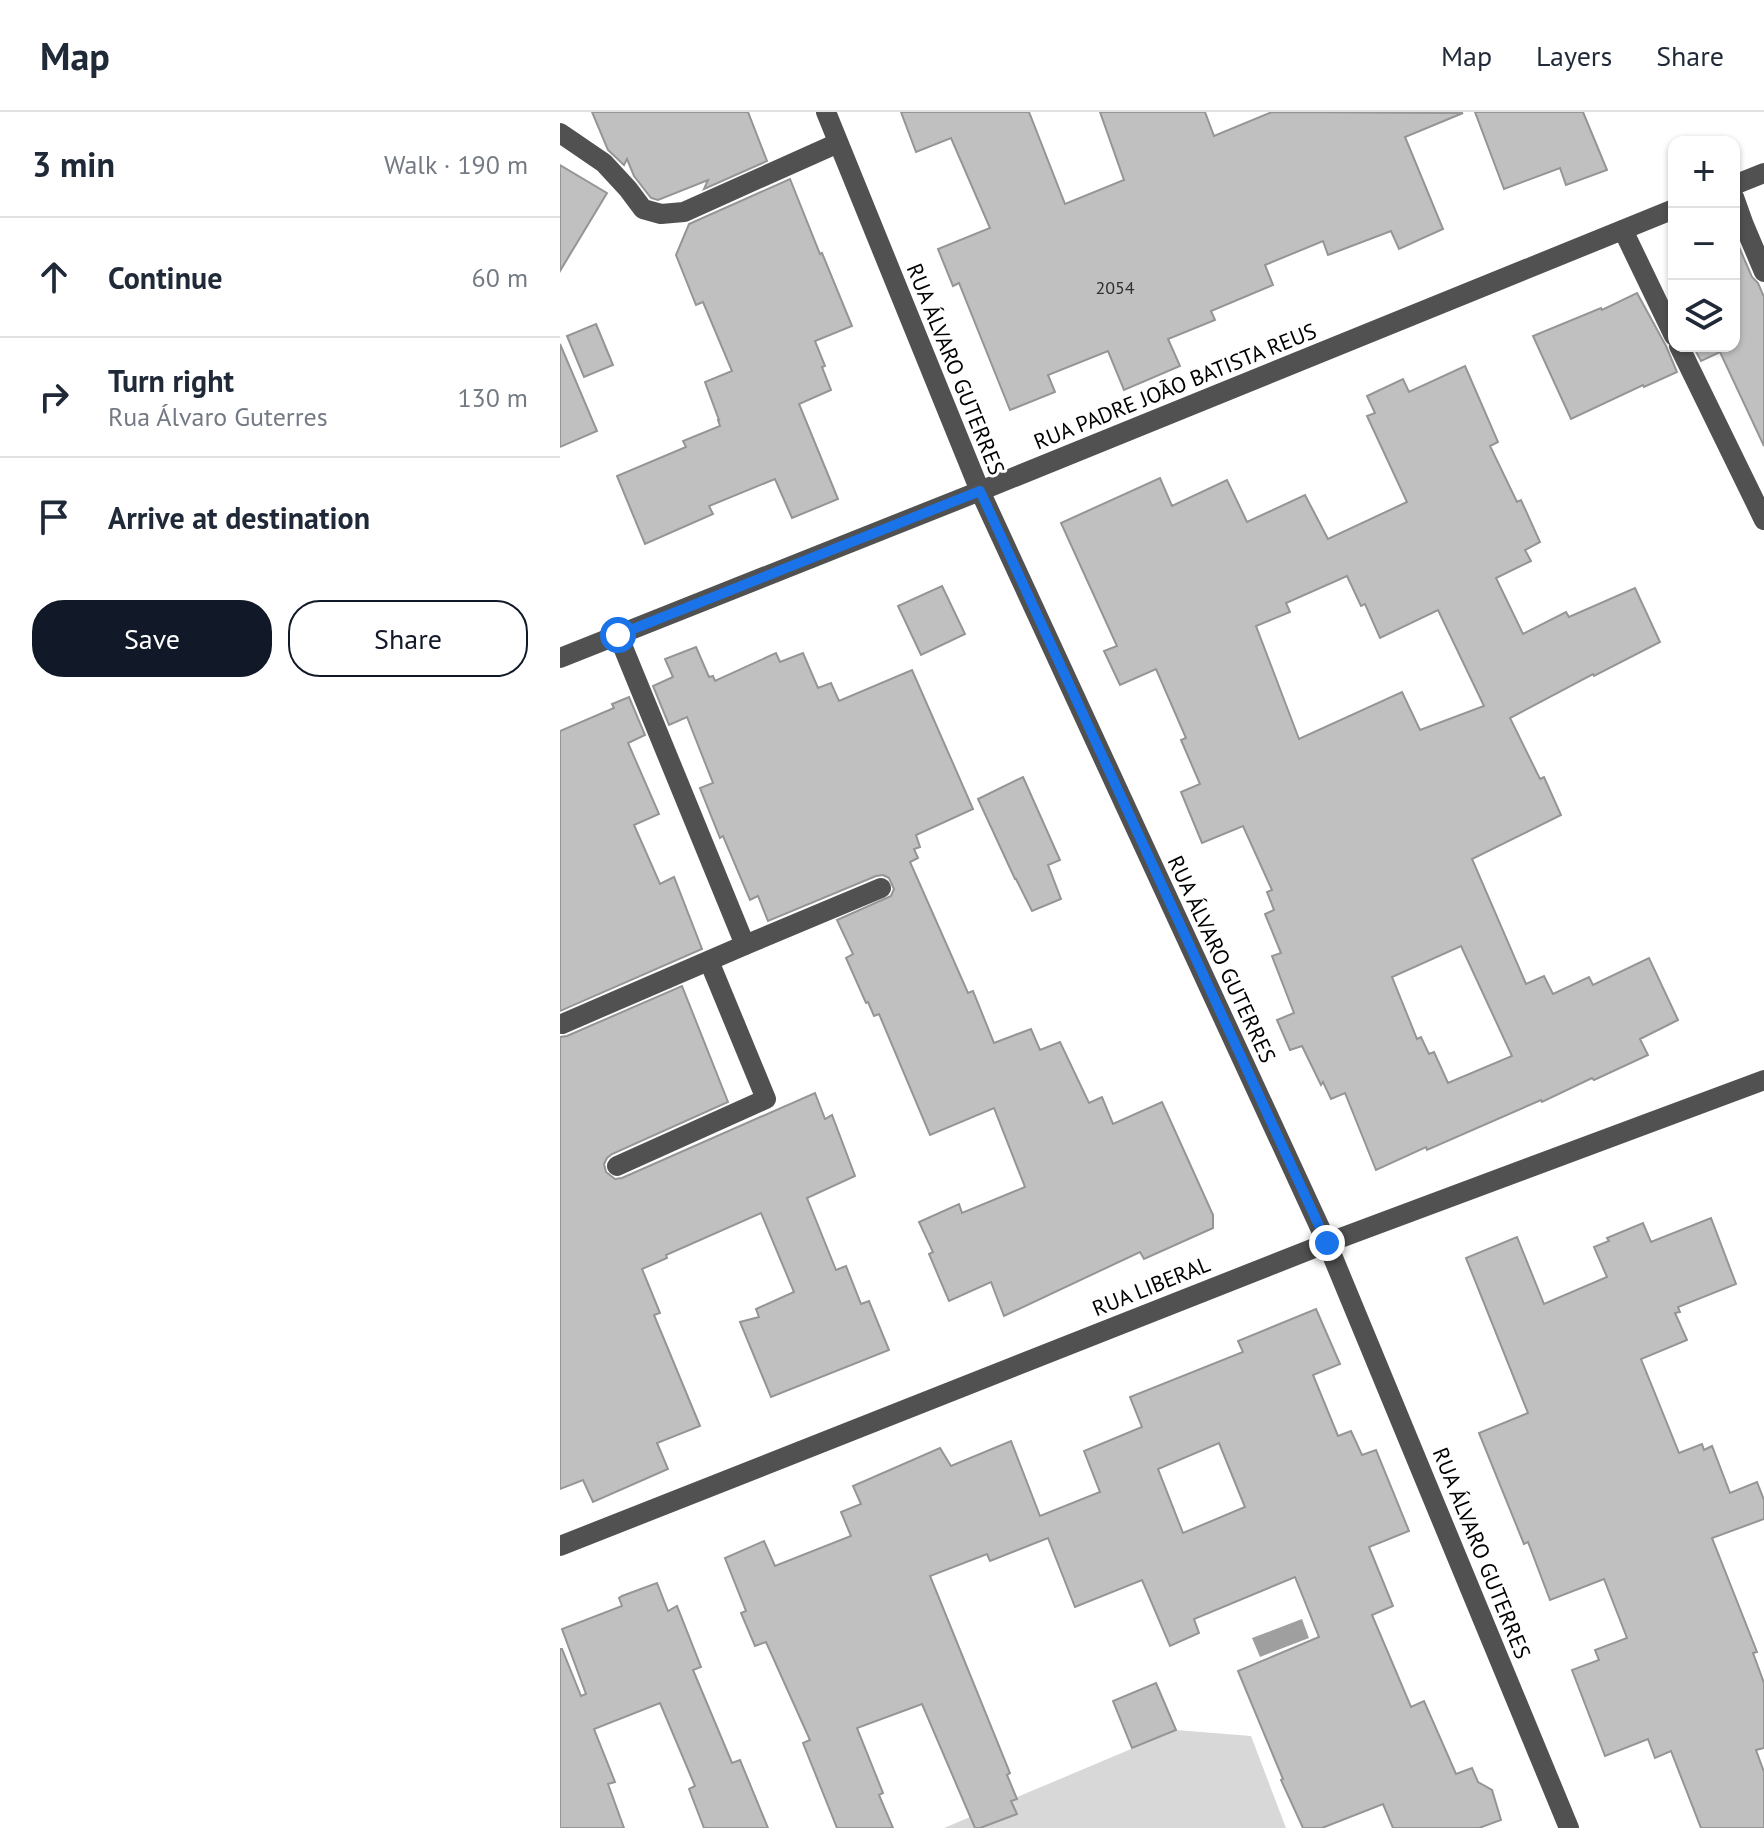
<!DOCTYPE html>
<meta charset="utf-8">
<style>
:root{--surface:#fff;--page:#f6f6f7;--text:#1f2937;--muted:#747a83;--line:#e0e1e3;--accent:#111827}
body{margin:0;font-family:"PT Sans",sans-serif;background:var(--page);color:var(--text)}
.controls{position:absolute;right:24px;top:24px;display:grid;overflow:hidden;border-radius:16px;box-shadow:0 2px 6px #0004}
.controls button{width:72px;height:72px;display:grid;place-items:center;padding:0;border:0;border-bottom:2px solid var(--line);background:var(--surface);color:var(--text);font:40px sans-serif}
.stop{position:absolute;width:24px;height:24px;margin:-18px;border:6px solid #1a73e8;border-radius:50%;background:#fff}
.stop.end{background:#1a73e8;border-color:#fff;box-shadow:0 2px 8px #0008}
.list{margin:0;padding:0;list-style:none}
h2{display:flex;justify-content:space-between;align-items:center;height:104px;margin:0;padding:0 32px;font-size:34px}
h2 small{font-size:26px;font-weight:400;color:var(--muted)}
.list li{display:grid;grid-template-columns:52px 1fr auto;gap:24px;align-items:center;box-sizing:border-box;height:120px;padding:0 32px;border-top:2px solid var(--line)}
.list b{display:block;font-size:30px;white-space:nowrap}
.list p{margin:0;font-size:26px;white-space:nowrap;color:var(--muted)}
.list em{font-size:26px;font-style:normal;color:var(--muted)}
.actions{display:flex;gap:16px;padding:24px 32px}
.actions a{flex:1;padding:18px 0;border:2px solid var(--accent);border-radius:32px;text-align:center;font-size:28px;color:var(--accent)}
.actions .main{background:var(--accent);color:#fff}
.icon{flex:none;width:44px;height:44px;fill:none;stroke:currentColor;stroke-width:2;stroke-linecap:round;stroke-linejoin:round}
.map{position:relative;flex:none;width:1204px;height:1716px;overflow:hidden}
header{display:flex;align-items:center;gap:48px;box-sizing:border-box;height:112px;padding:0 40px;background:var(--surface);border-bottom:2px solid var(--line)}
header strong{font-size:38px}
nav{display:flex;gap:44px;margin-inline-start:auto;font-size:28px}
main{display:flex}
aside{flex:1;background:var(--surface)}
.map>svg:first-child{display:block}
.green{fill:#d8d8d8}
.water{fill:#9f9f9f}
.building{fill:#c0c0c0;stroke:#959595;stroke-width:2;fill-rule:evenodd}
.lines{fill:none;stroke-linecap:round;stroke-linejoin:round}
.minor{stroke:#515151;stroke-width:20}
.route{stroke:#1a73e8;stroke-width:10}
.labels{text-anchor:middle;stroke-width:6;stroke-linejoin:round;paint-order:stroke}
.number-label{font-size:18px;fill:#303030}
.street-label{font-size:22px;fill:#000;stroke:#fff}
</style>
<header>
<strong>Map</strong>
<nav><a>Map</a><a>Layers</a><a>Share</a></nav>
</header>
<main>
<aside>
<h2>3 min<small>Walk · 190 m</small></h2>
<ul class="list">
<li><svg class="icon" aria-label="ahead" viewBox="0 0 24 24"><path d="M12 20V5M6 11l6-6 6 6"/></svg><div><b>Continue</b></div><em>60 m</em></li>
<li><svg class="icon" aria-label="right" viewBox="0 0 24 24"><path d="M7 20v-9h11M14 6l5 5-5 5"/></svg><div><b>Turn right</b><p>Rua Álvaro Guterres</p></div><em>130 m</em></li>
<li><svg class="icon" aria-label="arrive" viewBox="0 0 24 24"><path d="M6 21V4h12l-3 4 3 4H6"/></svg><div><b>Arrive at destination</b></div></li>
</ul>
<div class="actions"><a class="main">Save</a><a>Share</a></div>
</aside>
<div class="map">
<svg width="1204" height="1716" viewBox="0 0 1204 1716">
<rect width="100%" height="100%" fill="#fff"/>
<!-- green -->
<polygon class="green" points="616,1618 691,1624 726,1716 384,1716"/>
<!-- water -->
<polygon class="water" points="742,1507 749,1526 700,1545 692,1526"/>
<!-- building -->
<g class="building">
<polygon points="32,0 188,0 207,49 144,77 148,68 98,88 91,86 74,64 67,47 64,53 48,38"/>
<polygon points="341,0 469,0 505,92 564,68 540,0 645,0 654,24 712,0 903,1 845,25 883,117 839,137 831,119 768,143 763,129 705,153 713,173 651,199 655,208 608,227 620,254 564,278 548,239 488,263 495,280 450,298 399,171 393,174 378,137 430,116 391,26 356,40"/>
<polygon points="915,0 1023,0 1047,58 1006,73 1000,56 944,77"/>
<polygon points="0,53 47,81 0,159"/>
<polygon points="230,67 260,142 262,141 292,214 255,229 265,254 262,255 271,278 239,292 278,387 232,406 215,367 149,394 153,402 85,432 57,364 126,335 123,329 160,314 158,308 159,308 145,270 172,259 143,190 136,193 116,143 129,112"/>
<polygon points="1179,135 1192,165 1198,171 1204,185 1204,334 1160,240 1141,249 1133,234 1174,234 1174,138"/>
<polygon points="1077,181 1106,234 1117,260 1084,275 1083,273 1011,307 973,224 1041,196 1042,198"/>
<polygon points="36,212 53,253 24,265 7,224"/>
<polygon points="0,232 37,319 0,335"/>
<path d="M 905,254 L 938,330 L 930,334 L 957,390 L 961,388 L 980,430 L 965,438 L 971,449 L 936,466 L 963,522 L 1006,500 L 1009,505 L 1075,476 L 1100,530 L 1034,564 L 1033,562 L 950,606 L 980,667 L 984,665 L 1001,703 L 912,747 L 966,872 L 984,864 L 993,882 L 1029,865 L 1033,873 L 1089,846 L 1118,908 L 1080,927 L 1088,943 L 1034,968 L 1032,966 L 982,990 L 981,988 L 867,1038 L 866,1035 L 816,1058 L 785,981 L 771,987 L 763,970 L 761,973 L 742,934 L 730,938 L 717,908 L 734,901 L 712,844 L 721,841 L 705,802 L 714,798 L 707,780 L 712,778 L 683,714 L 642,731 L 621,680 L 640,672 L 621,628 L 626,626 L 596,557 L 560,573 L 544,539 L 557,534 L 501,411 L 600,366 L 612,394 L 667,368 L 687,410 L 745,383 L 768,427 L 847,390 L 807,304 L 815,301 L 807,284 L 843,267 L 849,280 ZM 787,464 L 801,494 L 805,492 L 820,526 L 878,498 L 924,594 L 860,618 L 842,580 L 739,627 L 696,514 L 730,500 L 726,491 ZM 901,834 L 952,944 L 888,971 L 874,940 L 869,942 L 861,925 L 857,927 L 832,865 Z"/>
<polygon points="382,474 405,522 361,543 338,494"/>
<polygon points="136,535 149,565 153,564 155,569 216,541 220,550 243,541 258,576 271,571 279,589 352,558 413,697 356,723 360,735 354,737 358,746 350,750 408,881 413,879 434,931 471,917 480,938 500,930 529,991 542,985 553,1012 602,990 653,1103 653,1116 584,1147 580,1140 444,1204 431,1170 389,1189 369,1142 373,1140 359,1110 399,1092 402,1101 465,1075 434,996 370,1023 319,902 314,904 308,890 306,891 286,846 293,842 277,808 331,784 334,777 329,766 323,763 316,764 208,809 198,784 190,788 163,724 160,726 140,676 153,671 127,605 109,613 93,574 113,565 105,547"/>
<polygon points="69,585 85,623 68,631 99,702 74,713 100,772 114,765 142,837 0,899 0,619 54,596 52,592"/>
<polygon points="463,665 500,748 488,753 501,787 472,799 456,767 455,767 418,687"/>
<polygon points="122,874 168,990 52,1042 47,1046 44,1052 46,1060 55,1067 62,1066 255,981 265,1007 272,1003 295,1064 247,1086 276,1158 286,1154 301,1192 309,1189 329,1238 211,1285 180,1210 199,1205 196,1197 234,1180 201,1101 106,1143 107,1146 82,1157 100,1201 94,1203 140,1314 97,1331 108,1357 33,1390 23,1368 0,1377 0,925 7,924"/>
<polygon points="1151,1106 1176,1172 1118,1195 1120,1200 1115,1201 1127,1228 1081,1247 1119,1341 1142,1332 1144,1338 1152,1334 1170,1381 1197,1370 1204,1388 1204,1407 1152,1426 1197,1540 1193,1541 1204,1571 1204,1636 1196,1638 1204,1660 1204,1716 1141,1716 1111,1639 1095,1646 1088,1627 1045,1644 1012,1558 1039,1548 1035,1538 1067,1526 1044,1467 990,1488 968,1430 964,1432 919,1321 968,1301 906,1146 957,1125 984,1192 1047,1165 1034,1135 1049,1129 1047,1126 1083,1111 1091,1130"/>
<path d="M 756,1197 L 780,1252 L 753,1263 L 778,1324 L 791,1319 L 802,1343 L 816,1338 L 849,1419 L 809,1435 L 833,1494 L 812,1503 L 851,1595 L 864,1589 L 896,1662 L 912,1656 L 918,1670 L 932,1678 L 941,1708 L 919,1716 L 833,1716 L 823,1692 L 762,1716 L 743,1716 L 721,1668 L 723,1667 L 678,1559 L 759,1525 L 735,1465 L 634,1507 L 639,1521 L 610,1534 L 582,1468 L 515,1495 L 488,1426 L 430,1449 L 427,1442 L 370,1464 L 450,1661 L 447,1663 L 457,1687 L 451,1689 L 457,1702 L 420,1716 L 415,1716 L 362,1592 L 297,1616 L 323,1681 L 319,1683 L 333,1716 L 277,1716 L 243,1631 L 250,1628 L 206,1530 L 195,1534 L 181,1501 L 186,1499 L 165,1446 L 204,1429 L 215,1454 L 291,1424 L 281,1400 L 301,1392 L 293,1374 L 380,1336 L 391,1354 L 451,1329 L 480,1404 L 540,1380 L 524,1339 L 582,1315 L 570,1285 L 683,1240 L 678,1229 ZM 659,1331 L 685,1395 L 623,1421 L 598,1357 Z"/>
<polygon points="97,1471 108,1499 117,1494 141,1555 133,1558 172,1651 180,1648 208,1716 144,1716 129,1677 135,1674 100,1591 34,1617 55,1670 48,1672 64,1716 0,1716 0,1537 2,1537 21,1584 26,1582 2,1517 62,1494 59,1486 62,1484"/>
<polygon points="596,1571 616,1618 572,1636 553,1589"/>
</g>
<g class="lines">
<!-- minor -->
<g class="minor">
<polyline points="266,0 420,379 767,1131 1009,1716"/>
<polyline points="0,21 44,51 68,77 83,97 101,102 124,100 278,31"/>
<polyline points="1174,73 1204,61"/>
<polyline points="1174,85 1184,113 1204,160"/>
<polyline points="1063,118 1114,224"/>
<polyline points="1119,234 1204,408"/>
<polyline points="58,523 185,833 321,776"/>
<polyline points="0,546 420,379 1114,97"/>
<polyline points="2,912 185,833"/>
<polyline points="57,1054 206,987 149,849"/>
<polyline points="0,1434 767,1131 1204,968"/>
</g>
</g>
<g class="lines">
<!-- route -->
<polyline class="route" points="58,523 420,379 767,1131"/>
</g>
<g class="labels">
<!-- number labels -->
<g class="number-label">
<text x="555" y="182">2054</text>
</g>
<!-- street labels -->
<g class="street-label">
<text transform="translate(396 257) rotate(68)" y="8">RUA ÁLVARO GUTERRES</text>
<text transform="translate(615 274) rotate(-22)" y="8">RUA PADRE JOÃO BATISTA REUS</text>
<text transform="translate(662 847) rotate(65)" y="8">RUA ÁLVARO GUTERRES</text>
<text transform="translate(591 1174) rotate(-22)" y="8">RUA LIBERAL</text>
<text transform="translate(922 1441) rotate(68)" y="8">RUA ÁLVARO GUTERRES</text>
</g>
</g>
</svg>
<div class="controls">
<button>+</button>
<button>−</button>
<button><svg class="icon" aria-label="layers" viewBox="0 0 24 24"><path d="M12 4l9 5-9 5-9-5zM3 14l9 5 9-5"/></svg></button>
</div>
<div class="stop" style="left:58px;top:523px"></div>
<div class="stop end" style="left:767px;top:1131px"></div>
</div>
</main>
